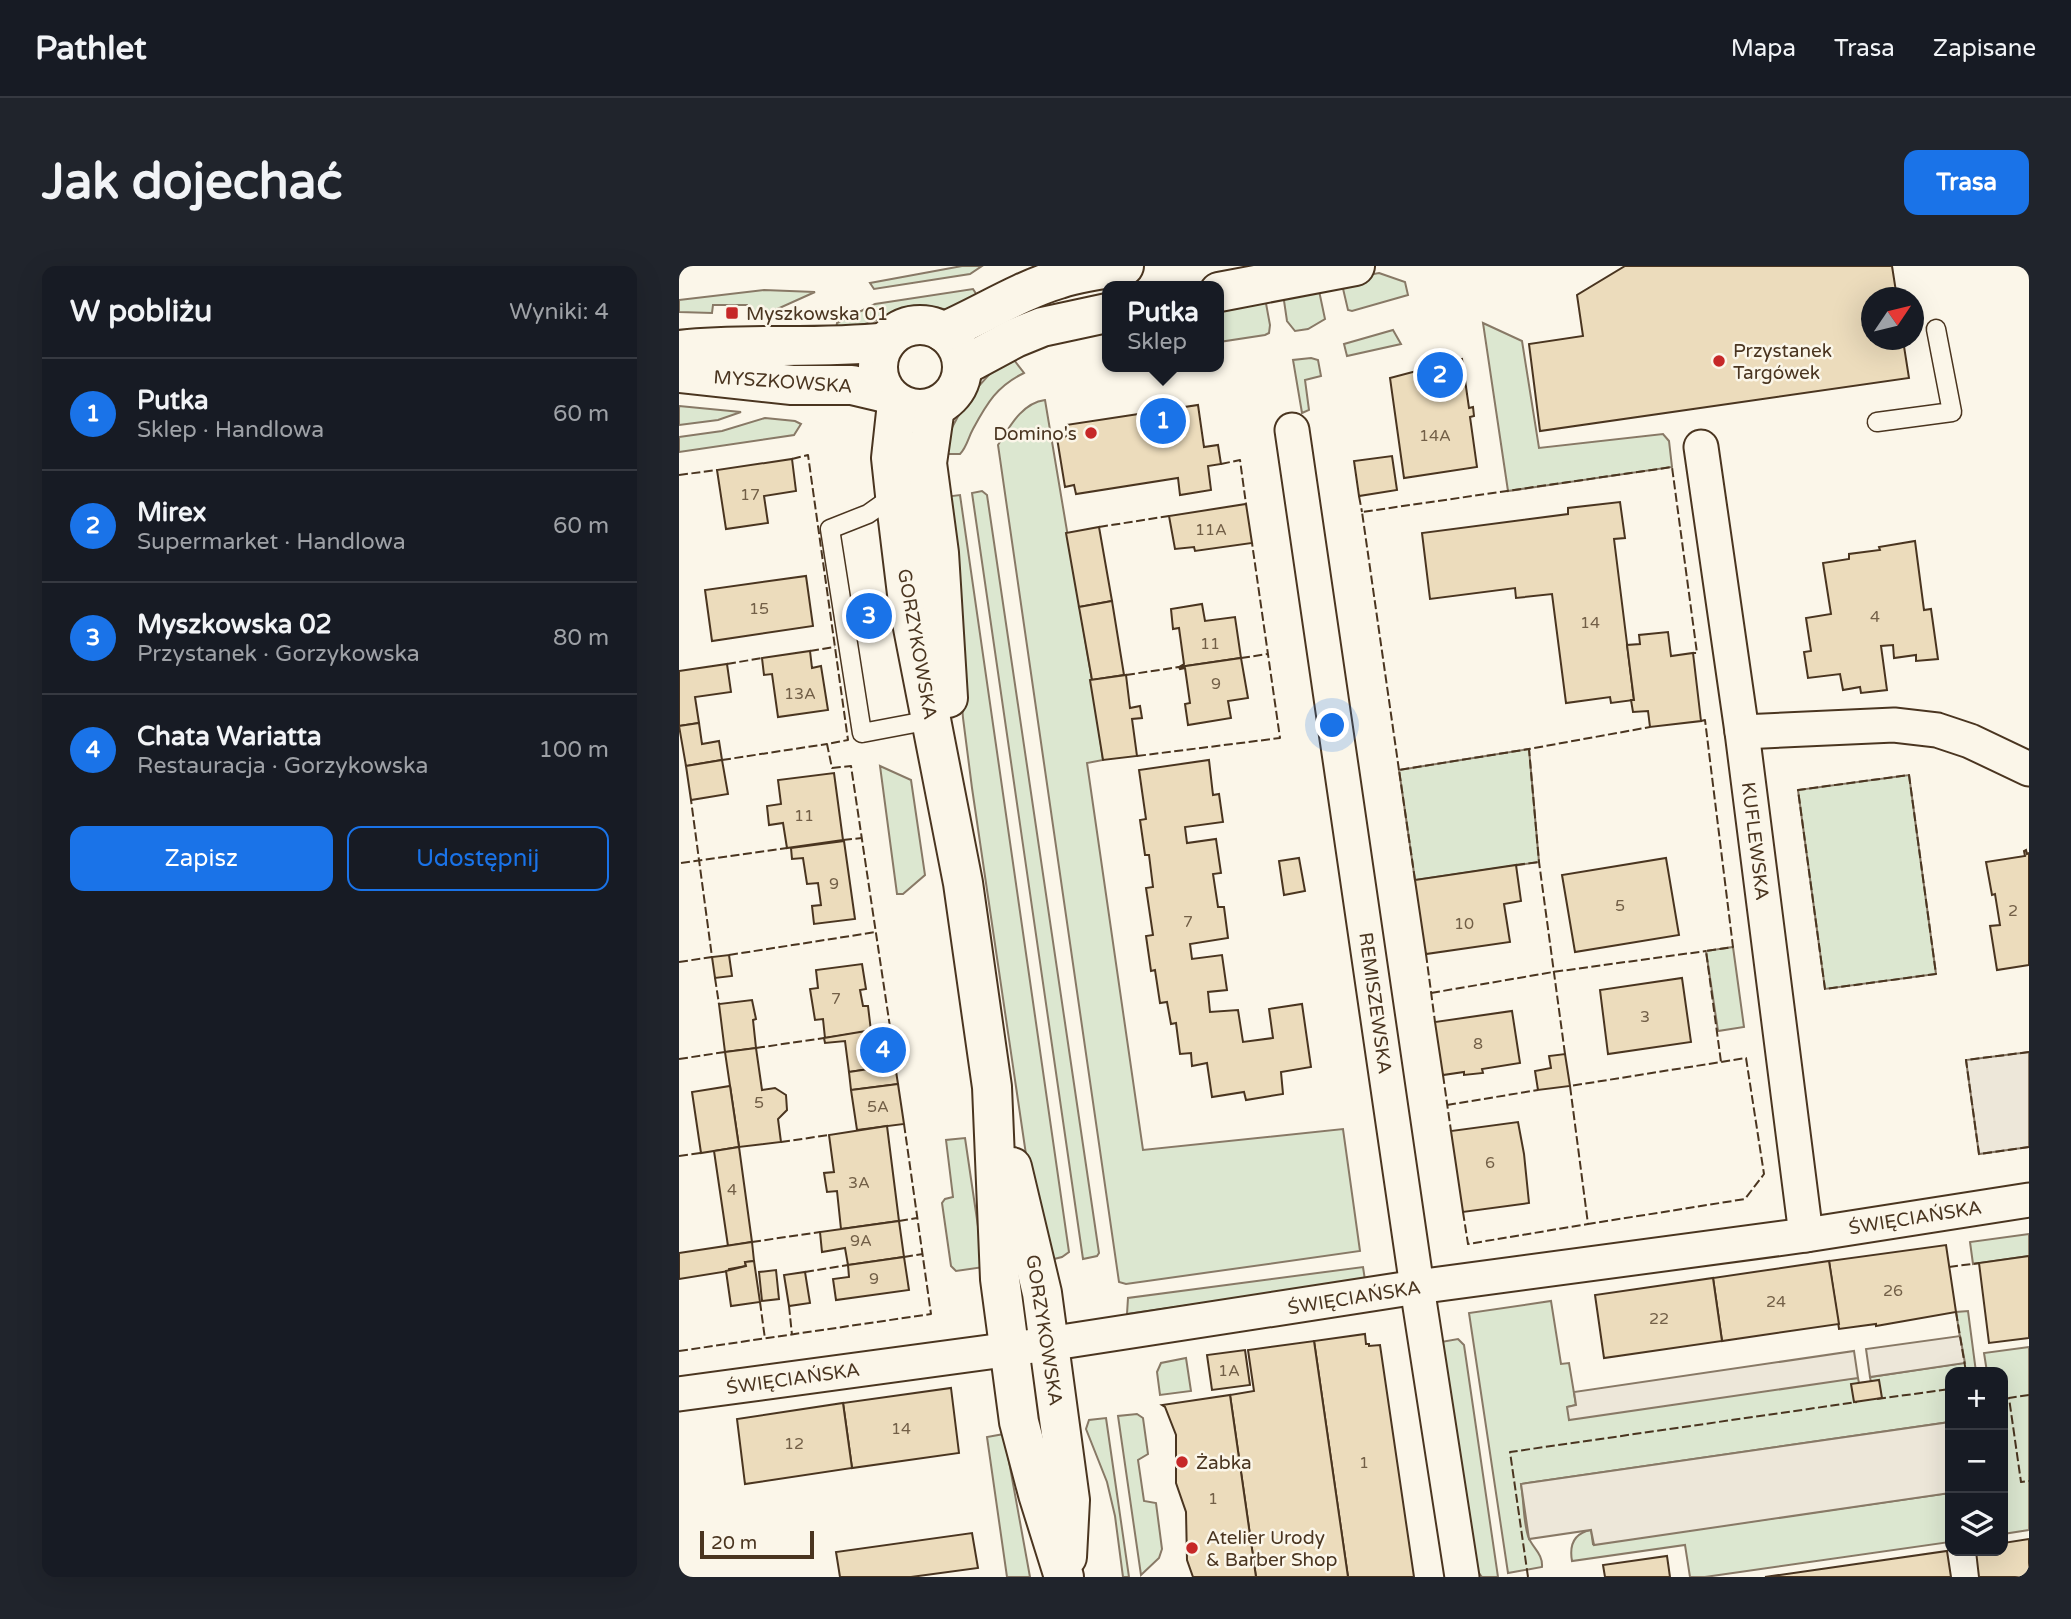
<!DOCTYPE html>
<html lang="pl">
<meta charset="utf-8">
<style>
:root{--surface:#171b24;--page:#20242c;--text:#f1f3f6;--muted:#9ea1a6;--line:#363941;--accent:#1a73e8}
body{margin:0;font-family:"Varela Round",sans-serif;background:var(--page);color:var(--text)}
.controls{position:absolute;right:21px;bottom:21px;display:grid;overflow:hidden;border-radius:14px;box-shadow:0 7px 28px #0002}
.controls button{width:63px;height:63px;display:grid;place-items:center;padding:0;border:0;border-bottom:2px solid var(--line);background:var(--surface);color:var(--text);font:35px sans-serif}
.compass{position:absolute;left:1182px;top:21px;width:63px;height:63px;border-radius:50%;background:var(--surface);box-shadow:0 7px 28px #0002;rotate:55deg}
.scale{position:absolute;left:21px;bottom:18px;width:114px;box-sizing:border-box;padding-left:7px;border:4px solid #4a3520;border-top:0;font-size:19px;line-height:24px;white-space:nowrap;color:#4a3520;-webkit-text-stroke:5px #fbf6e9;paint-order:stroke}
.you{position:absolute;left:654px;top:460px;width:24px;height:24px;margin:-18px;border:5px solid #fff;border-radius:50%;background:#1a73e8;box-shadow:0 0 0 10px #1a73e833}
.badge{display:grid;place-items:center;width:46px;height:46px;border-radius:50%;background:var(--accent);color:#fff;font-size:23px;font-weight:700}
.pin{position:absolute;translate:-50% -50%;border:4px solid #fff;box-shadow:0 2px 7px #0006}
.popup{position:absolute;left:423px;top:15px;width:122px;height:91px;box-sizing:border-box;display:grid;place-content:center;border-radius:14px;background:var(--surface);filter:drop-shadow(0 2px 5px #0005);font-size:23px;white-space:nowrap;color:var(--muted)}
.popup b{font-size:26px;color:var(--text)}
.popup::after{content:'';position:absolute;left:50%;top:100%;margin-left:-14px;border:14px solid transparent;border-top-color:var(--surface)}
.list{margin:0;padding:0;list-style:none}
h2{display:flex;justify-content:space-between;align-items:center;height:91px;margin:0;padding:0 28px;font-size:30px}
h2 small{font-size:23px;font-weight:400;color:var(--muted)}
.list li{display:grid;grid-template-columns:46px 1fr auto;gap:21px;align-items:center;box-sizing:border-box;height:112px;padding:0 28px;border-top:2px solid var(--line)}
.list b{display:block;font-size:26px;white-space:nowrap}
.list p{margin:0;font-size:23px;white-space:nowrap;color:var(--muted)}
.list em{font-size:23px;font-style:normal;color:var(--muted)}
.actions{display:flex;gap:14px;padding:21px 28px}
.actions a{flex:1;padding:16px 0;border:2px solid var(--accent);border-radius:14px;text-align:center;font-size:24px;color:var(--accent)}
.actions .main{background:var(--accent);color:#fff}
.icon{flex:none;width:38px;height:38px;fill:none;stroke:currentColor;stroke-width:2;stroke-linecap:round;stroke-linejoin:round}
.map{position:relative;flex:none;width:1350px;height:1311px;overflow:hidden;border-radius:14px}
header{display:flex;align-items:center;gap:42px;box-sizing:border-box;height:98px;padding:0 35px;background:var(--surface);border-bottom:2px solid var(--line)}
header strong{font-size:33px}
nav{display:flex;gap:38px;margin-inline-start:auto;font-size:24px}
.intro{display:flex;align-items:center;justify-content:space-between;box-sizing:border-box;height:168px;padding:0 42px}
h1{margin:0;font-size:49px}
.button{padding:18px 32px;border-radius:14px;background:var(--accent);color:#fff;font-size:24px;font-weight:700}
main{display:flex;gap:42px;padding:0 42px}
aside{flex:1;background:var(--surface);border-radius:14px;box-shadow:0 7px 28px #0002}
.map>svg:first-child{display:block}
.green{fill:#dce7d0;stroke:#887966;stroke-width:2}
.parking{fill:#ede7d9;stroke:#887966;stroke-width:2}
.building{fill:#ecdcbc;stroke:#4a3520;stroke-width:2}
.lines{fill:none;stroke-linecap:round;stroke-linejoin:round}
.service-casing{stroke:#4a3520;stroke-width:21}
.minor-casing{stroke:#4a3520;stroke-width:37}
.tertiary-casing{stroke:#4a3520;stroke-width:42}
.service{stroke:#fbf6e9;stroke-width:18}
.minor{stroke:#fbf6e9;stroke-width:33}
.tertiary{stroke:#fbf6e9;stroke-width:38}
.fence{stroke:#4a3520;stroke-width:2;stroke-dasharray:9 3.5;stroke-linecap:butt}
.poi-dot{fill:#c62828;stroke:#fbf6e9;stroke-width:2.5}
.labels{text-anchor:middle;stroke-width:5;stroke-linejoin:round;paint-order:stroke}
.number-label{font-size:16px;fill:#725f47}
.poi-label{font-size:19px;fill:#4a3520;stroke:#fbf6e9;text-anchor:start}
.street-label{font-size:19px;fill:#4a3520;stroke:#fbf6e9}
</style>
<header>
<strong>Pathlet</strong>
<nav><a>Mapa</a><a>Trasa</a><a>Zapisane</a></nav>
</header>
<div class="intro"><h1>Jak dojechać</h1><a class="button">Trasa</a></div>
<main>
<aside>
<h2>W pobliżu<small>Wyniki: 4</small></h2>
<ul class="list">
<li><span class="badge">1</span><div><b>Putka</b><p>Sklep · Handlowa</p></div><em>60 m</em></li>
<li><span class="badge">2</span><div><b>Mirex</b><p>Supermarket · Handlowa</p></div><em>60 m</em></li>
<li><span class="badge">3</span><div><b>Myszkowska 02</b><p>Przystanek · Gorzykowska</p></div><em>80 m</em></li>
<li><span class="badge">4</span><div><b>Chata Wariatta</b><p>Restauracja · Gorzykowska</p></div><em>100 m</em></li>
</ul>
<div class="actions"><a class="main">Zapisz</a><a>Udostępnij</a></div>
</aside>
<div class="map">
<svg width="1350" height="1311" viewBox="0 0 1350 1311">
<rect width="100%" height="100%" fill="#fbf6e9"/>
<!-- green -->
<g class="green">
<polygon points="283,0 303,0 291,8 195,23 191,17"/>
<polygon points="700,7 726,16 729,29 673,45 669,44 662,14"/>
<polygon points="639,20 646,53 629,63 616,65 608,55 604,28"/>
<polygon points="294,23 301,34 270,44 249,40 231,40 218,44 191,57 157,63 158,57 196,38"/>
<polygon points="85,24 136,26 85,49 68,47 68,39 34,39 33,47 0,46 0,34"/>
<polygon points="586,32 591,59 590,67 586,69 540,76 540,44"/>
<polygon points="804,57 843,75 860,182 984,168 990,175 993,201 829,225"/>
<polygon points="714,64 722,78 668,90 665,78"/>
<path d="M 332,90 L 345,107 C 318,120 308,137 294,163 C 289,172 288,181 281,188 L 263,188 C 274,150 300,113 332,90 Z"/>
<polygon points="632,92 639,94 642,110 626,114 630,144 623,147 614,94"/>
<path d="M 366,134 L 413,414 L 424,494 L 408,497 L 464,884 L 664,863 L 681,985 L 447,1018 L 440,1016 L 319,179 C 331,160 343,137 366,134 Z"/>
<polygon points="0,140 62,146 39,154 0,159"/>
<polygon points="86,152 116,155 122,158 115,169 0,186 0,171 43,165"/>
<polygon points="303,225 308,229 420,987 418,990 404,993 293,227"/>
<polygon points="281,229 390,986 383,991 371,994 350,909 293,522 284,452 265,231"/>
<polygon points="850,483 860,596 736,614 720,504"/>
<polygon points="201,500 232,514 246,609 224,628 218,628"/>
<polygon points="1230,509 1257,708 1146,723 1119,524"/>
<polygon points="1054,681 1065,761 1039,765 1027,685"/>
<polygon points="286,872 305,1001 277,1005 272,1000 263,937 266,933 274,931 267,874"/>
<polygon points="1350,968 1350,990 1294,998 1291,976"/>
<polygon points="684,1001 686,1014 448,1048 449,1032"/>
<path d="M 872,1035 L 882,1098 L 890,1097 L 897,1139 L 888,1141 L 1179,1112 L 1180,1117 L 1192,1116 L 1191,1111 L 1285,1097 L 1277,1046 L 1289,1045 L 1297,1106 L 1271,1106 L 1271,1156 L 842,1218 C 845,1235 844,1254 849,1270 C 853,1282 864,1287 863,1301 L 829,1307 L 790,1047 Z"/>
<polygon points="779,1073 785,1079 819,1311 803,1311 796,1302 762,1076"/>
<polygon points="1350,1081 1350,1264 1324,1268 1324,1106 1308,1106 1305,1087"/>
<polygon points="507,1092 512,1125 481,1129 478,1106 482,1097"/>
<polygon points="458,1148 464,1152 469,1188 459,1194 465,1235 477,1237 483,1283 480,1292 462,1309 439,1150"/>
<polygon points="427,1152 450,1311 444,1311 436,1250 428,1216 407,1163 410,1154"/>
<polygon points="325,1168 351,1311 328,1311 308,1171"/>
<path d="M 1271,1227 L 1271,1276 L 1026,1311 L 1011,1311 L 1006,1279 L 893,1295 C 890,1278 896,1267 912,1264 L 914,1278 Z"/>
</g>
<!-- parking -->
<g class="parking">
<polygon points="1350,786 1350,881 1300,888 1287,794"/>
<polygon points="1281,1070 1286,1097 1191,1111 1187,1083"/>
<polygon points="1175,1085 1179,1112 890,1154 888,1141 897,1139 895,1126"/>
<polygon points="1271,1156 1271,1227 915,1279 912,1264 850,1273 842,1218"/>
</g>
<!-- building -->
<g class="building">
<polygon points="946,0 1213,0 1218,32 1192,32 1192,74 1224,74 1230,112 861,165 850,78 904,70 898,29"/>
<polygon points="783,93 790,142 794,141 795,150 791,151 798,201 725,212 711,112"/>
<polygon points="519,139 525,181 539,179 542,198 529,200 532,224 501,229 499,212 397,228 395,219 386,221 378,172 389,170 387,159"/>
<polygon points="713,190 718,224 680,230 675,195"/>
<polygon points="113,193 117,225 85,230 89,257 47,263 38,204"/>
<polygon points="941,236 946,272 935,273 955,434 932,437 931,431 887,437 873,328 837,332 836,322 751,333 743,267 889,248 889,242"/>
<polygon points="567,238 573,277 516,285 515,281 496,283 490,250"/>
<polygon points="420,261 433,335 400,341 387,267"/>
<polygon points="1236,275 1245,344 1252,343 1259,393 1237,395 1237,389 1215,392 1214,379 1202,380 1208,424 1182,427 1181,421 1164,424 1161,408 1129,412 1125,386 1132,385 1127,352 1152,348 1144,297 1170,293 1170,288 1201,284 1200,281"/>
<polygon points="127,310 134,360 33,375 26,324"/>
<polygon points="433,335 445,409 413,414 400,341"/>
<polygon points="523,338 526,355 556,351 562,392 500,401 505,398 500,362 494,363 492,343"/>
<polygon points="989,366 992,390 1014,387 1022,455 971,461 969,445 954,446 952,434 955,434 948,379 961,378 960,369"/>
<polygon points="131,385 133,402 142,400 149,444 99,451 93,408 85,409 83,392"/>
<polygon points="562,392 569,432 549,435 552,452 509,459 506,438 511,437 506,402 501,403 500,401"/>
<polygon points="48,398 52,426 16,431 20,457 0,460 0,405"/>
<polygon points="447,409 451,442 461,440 463,452 453,453 458,490 424,494 411,414"/>
<polygon points="20,457 23,478 40,475 43,494 7,500 0,460"/>
<polygon points="43,494 49,528 12,534 7,500"/>
<polygon points="530,494 534,529 540,528 544,556 506,561 508,577 537,573 542,607 534,608 539,641 545,641 549,672 511,678 513,693 543,689 548,724 529,726 531,746 559,744 564,776 594,772 590,743 623,738 632,801 602,806 604,828 567,834 565,826 533,831 528,797 513,800 512,787 501,788 497,757 492,758 488,736 481,737 476,704 472,705 467,670 474,669 467,622 474,621 470,589 466,589 461,554 467,553 460,504"/>
<polygon points="155,507 164,574 108,582 104,557 90,559 88,540 102,538 99,514"/>
<polygon points="165,575 176,653 135,658 133,640 142,639 139,617 128,618 124,592 113,593 112,582"/>
<polygon points="1347,584 1348,588 1350,587 1350,699 1318,704 1311,660 1321,659 1316,628 1313,629 1307,596 1346,590 1345,585"/>
<polygon points="620,592 626,625 605,629 600,595"/>
<polygon points="987,592 1000,669 896,686 883,609"/>
<polygon points="837,599 842,635 825,638 831,676 747,688 736,614"/>
<polygon points="50,689 53,710 36,712 33,691"/>
<polygon points="183,698 187,723 181,724 184,740 189,740 192,765 146,772 144,753 136,754 131,723 139,722 137,704"/>
<polygon points="1003,712 1012,776 929,788 921,724"/>
<polygon points="73,734 77,753 74,754 77,782 46,786 40,738"/>
<polygon points="833,745 841,797 803,803 804,807 785,809 785,806 764,809 756,756"/>
<polygon points="211,761 216,799 170,806 166,775 146,777 145,772"/>
<polygon points="77,782 83,824 96,822 107,829 108,844 99,853 102,876 60,881 46,786"/>
<polygon points="886,788 891,820 859,824 856,805 872,802 870,790"/>
<polygon points="216,799 219,818 172,824 170,806"/>
<polygon points="219,818 225,858 178,864 172,824"/>
<polygon points="51,820 60,881 22,887 13,826"/>
<polygon points="839,856 845,888 850,937 784,946 772,865"/>
<polygon points="208,860 220,955 162,963 158,925 148,926 145,907 155,906 150,869"/>
<polygon points="60,881 73,976 49,980 35,885"/>
<polygon points="220,955 225,991 169,999 166,982 143,986 141,966"/>
<polygon points="73,976 75,995 66,996 67,1000 50,1003 50,1005 0,1013 0,987"/>
<polygon points="1267,979 1277,1046 1197,1060 1197,1058 1160,1063 1150,995"/>
<polygon points="1350,990 1350,1072 1310,1077 1300,997"/>
<polygon points="225,991 230,1024 157,1034 154,1013 170,1011 169,999"/>
<polygon points="75,995 81,1036 52,1040 47,1005 67,1000 66,996"/>
<polygon points="1150,995 1160,1058 1043,1075 1034,1012"/>
<polygon points="97,1004 100,1033 83,1035 80,1006"/>
<polygon points="126,1006 131,1037 110,1040 105,1009"/>
<polygon points="1034,1012 1043,1075 925,1092 916,1029"/>
<polygon points="686,1068 687,1078 690,1078 690,1080 701,1079 735,1311 669,1311 635,1075"/>
<polygon points="635,1075 669,1311 577,1311 551,1129 575,1125 569,1084"/>
<polygon points="566,1084 571,1119 533,1124 528,1089"/>
<polygon points="1200,1114 1203,1132 1175,1136 1172,1118"/>
<polygon points="272,1122 280,1187 173,1202 164,1137"/>
<polygon points="551,1129 577,1311 514,1311 508,1294 507,1246 497,1217 497,1169 486,1141 483,1139"/>
<polygon points="164,1137 173,1202 66,1218 58,1153"/>
<polygon points="293,1267 299,1302 232,1311 161,1311 157,1286"/>
<polygon points="1350,1273 1350,1311 1300,1311 1297,1285 1324,1285 1324,1277"/>
<polygon points="1268,1285 1272,1311 1086,1311"/>
<polygon points="988,1290 991,1311 926,1311 924,1299"/>
</g>
<g class="lines">
<defs>
<g id="service">
<polyline points="1198,156 1273,146 1257,63"/>
<polyline points="216,229 189,248 151,263 183,467 257,453"/>
</g>
<g id="minor">
<polyline points="613,164 738,1021 783,1311"/>
<polyline points="1022,181 1063,466 1127,969"/>
<polyline points="1063,466 1215,459 1258,464 1291,475 1350,503"/>
<polyline points="0,1128 369,1078 738,1021 1127,969 1350,934"/>
</g>
<g id="tertiary">
<polyline points="540,26 676,0"/>
<circle cx="241" cy="101" r="42"/>
<path d="M 264,66 C 303,49 340,25 380,13 C 401,6 423,3 445,0"/>
<path d="M 0,84 C 69,76 138,84 207,76"/>
<polyline points="284,100 336,72 363,61 428,47"/>
<polyline points="0,107 113,119 173,119 207,127"/>
<polyline points="218,137 212,192 216,229 229,336 284,617 313,821 321,1013 340,1156 359,1228 385,1311"/>
<polyline points="256,141 248,197 260,287 269,432"/>
<polyline points="333,901 363,1027 391,1234 388,1291"/>
</g>
</defs>
<!-- service casing -->
<use href="#service" class="service-casing"/>
<!-- minor casing -->
<use href="#minor" class="minor-casing"/>
<!-- tertiary casing -->
<use href="#tertiary" class="tertiary-casing"/>
<!-- service -->
<use href="#service" class="service"/>
<!-- minor -->
<use href="#minor" class="minor"/>
<!-- tertiary -->
<use href="#tertiary" class="tertiary"/>
<!-- fence -->
<g class="fence">
<polyline points="113,193 129,189 169,474 148,478 153,502 172,500 211,761"/>
<polyline points="542,198 561,194 567,238"/>
<polyline points="0,209 38,204"/>
<polyline points="680,230 683,246"/>
<polyline points="420,261 490,250"/>
<polyline points="131,385 156,381"/>
<polyline points="562,392 589,388"/>
<polyline points="48,398 83,392"/>
<polyline points="447,409 500,401"/>
<polyline points="1022,455 1026,454 1054,681 1027,685 1042,796"/>
<polyline points="458,490 601,472 573,277"/>
<polyline points="43,494 148,478"/>
<polyline points="720,504 683,246 993,201 1018,387 1014,387"/>
<polygon points="1230,509 1257,708 1146,723 1119,524"/>
<polyline points="164,574 183,572"/>
<polyline points="2,597 108,582"/>
<polyline points="837,599 860,596"/>
<polyline points="736,614 720,504 850,483"/>
<polyline points="747,688 756,756"/>
<polyline points="50,689 197,666"/>
<polyline points="0,696 33,691 12,534"/>
<polyline points="36,712 40,738"/>
<polyline points="752,727 874,706 1027,685"/>
<polyline points="77,782 145,772"/>
<polyline points="1350,786 1287,794 1300,888 1350,881"/>
<polyline points="886,788 860,596 850,483 971,461"/>
<polygon points="1067,792 1085,908 1066,933 909,958 891,820"/>
<polyline points="0,793 46,786"/>
<polyline points="764,809 772,865"/>
<polyline points="768,839 859,824"/>
<polyline points="102,876 150,869"/>
<polyline points="0,890 22,887"/>
<polyline points="784,946 789,978 909,958"/>
<polyline points="220,955 238,952"/>
<polyline points="73,976 141,966"/>
<polyline points="225,991 244,988"/>
<polyline points="1270,1001 1300,997"/>
<polyline points="126,1006 169,999"/>
<polyline points="81,1036 86,1073"/>
<polyline points="110,1040 113,1069"/>
<polyline points="1277,1046 1287,1106"/>
<polyline points="0,1085 252,1048 225,858"/>
<polyline points="1350,1129 1330,1132 1342,1216 1350,1215"/>
<polyline points="1198,1133 1271,1123"/>
<polyline points="849,1311 831,1186 1178,1136"/>
</g>
</g>
<!-- markers -->
<g class="poi-dot">
<rect x="46" y="40" width="14" height="14" rx="3.5"/>
<circle cx="1040" cy="95" r="7"/>
<circle cx="412" cy="167" r="7"/>
<circle cx="503" cy="1196" r="7"/>
<circle cx="513" cy="1282" r="7"/>
</g>
<g class="labels">
<!-- number labels -->
<g class="number-label">
<text x="756" y="175">14A</text>
<text x="71" y="234">17</text>
<text x="532" y="269">11A</text>
<text x="80" y="348">15</text>
<text x="1196" y="356">4</text>
<text x="911" y="362">14</text>
<text x="531" y="383">11</text>
<text x="537" y="423">9</text>
<text x="121" y="433">13A</text>
<text x="125" y="555">11</text>
<text x="155" y="623">9</text>
<text x="941" y="645">5</text>
<text x="1334" y="650">2</text>
<text x="509" y="661">7</text>
<text x="785" y="663">10</text>
<text x="157" y="738">7</text>
<text x="966" y="756">3</text>
<text x="799" y="783">8</text>
<text x="80" y="842">5</text>
<text x="199" y="846">5A</text>
<text x="811" y="902">6</text>
<text x="180" y="922">3A</text>
<text x="53" y="929">4</text>
<text x="182" y="980">9A</text>
<text x="195" y="1018">9</text>
<text x="1214" y="1030">26</text>
<text x="1097" y="1041">24</text>
<text x="980" y="1058">22</text>
<text x="550" y="1110">1A</text>
<text x="222" y="1168">14</text>
<text x="115" y="1183">12</text>
<text x="685" y="1202">1</text>
<text x="534" y="1238">1</text>
</g>
<!-- poi labels -->
<g class="poi-label">
<text x="67" y="54">Myszkowska 01</text>
<text x="1054" y="91">Przystanek<tspan x="1054" dy="22">Targówek</tspan></text>
<text x="398" y="174" text-anchor="end">Domino's</text>
<text x="517" y="1203">Żabka</text>
<text x="527" y="1278">Atelier Urody<tspan x="527" dy="22">&amp; Barber Shop</tspan></text>
</g>
<!-- street labels -->
<g class="street-label">
<text transform="translate(104 115) rotate(4)" y="7">MYSZKOWSKA</text>
<text transform="translate(239 378) rotate(80)" y="7">GORZYKOWSKA</text>
<text transform="translate(1077 575) rotate(83)" y="7">KUFLEWSKA</text>
<text transform="translate(697 737) rotate(82)" y="7">REMISZEWSKA</text>
<text transform="translate(1236 951) rotate(-9)" y="7">ŚWIĘCIAŃSKA</text>
<text transform="translate(675 1031) rotate(-9)" y="7">ŚWIĘCIAŃSKA</text>
<text transform="translate(366 1064) rotate(81)" y="7">GORZYKOWSKA</text>
<text transform="translate(114 1112) rotate(-8)" y="7">ŚWIĘCIAŃSKA</text>
</g>
</g>
</svg>
<div class="controls">
<button>+</button>
<button>−</button>
<button><svg class="icon" aria-label="layers" viewBox="0 0 24 24"><path d="M12 4l9 5-9 5-9-5zM3 14l9 5 9-5"/></svg></button>
</div>
<svg class="compass" viewBox="-18 -18 36 36"><path d="M0-13l5 13h-10z" fill="#e53935"/><path d="M0 13l5-13h-10z" fill="#9ea1a6"/></svg>
<div class="scale">20 m</div>
<div class="you"></div>
<div class="pin badge" style="left:484px;top:155px">1</div>
<div class="popup"><b>Putka</b>Sklep</div>
<div class="pin badge" style="left:761px;top:109px">2</div>
<div class="pin badge" style="left:190px;top:350px">3</div>
<div class="pin badge" style="left:204px;top:784px">4</div>
</div>
</main>
